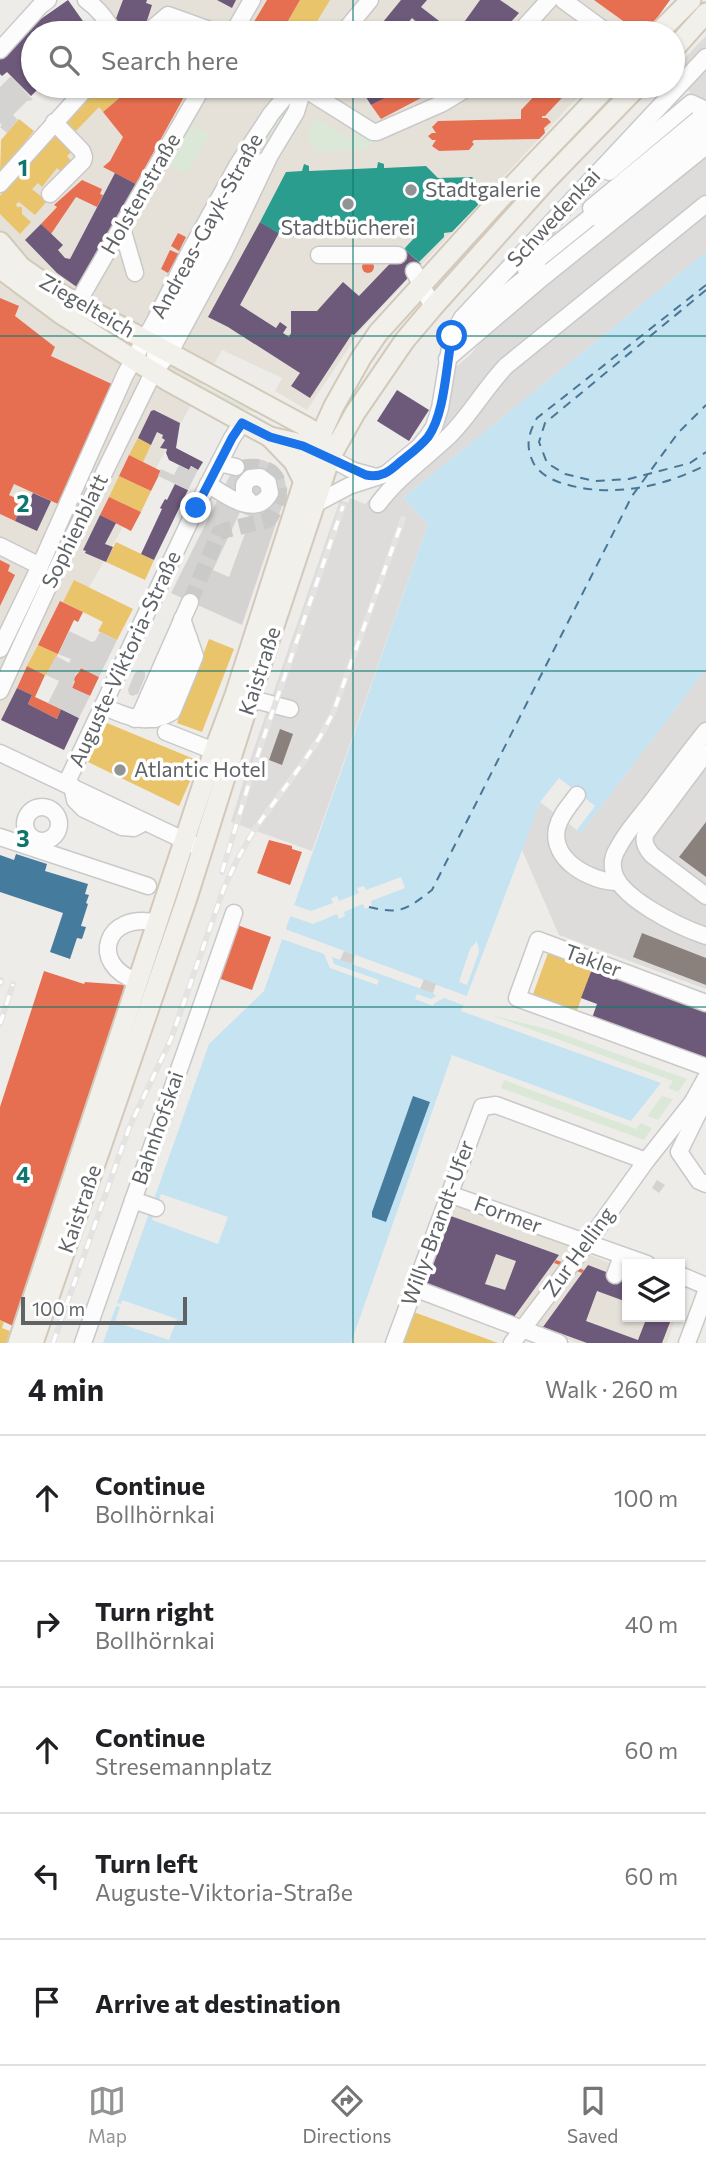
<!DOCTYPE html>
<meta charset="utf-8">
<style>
:root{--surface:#fff;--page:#f2f2f2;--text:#202124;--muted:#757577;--line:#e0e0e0;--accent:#919394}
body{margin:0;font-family:Commissioner,sans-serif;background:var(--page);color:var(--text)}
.controls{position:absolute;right:21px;bottom:21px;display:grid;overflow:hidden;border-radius:0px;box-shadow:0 2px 5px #0004}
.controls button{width:63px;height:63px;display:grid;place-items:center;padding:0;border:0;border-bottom:2px solid var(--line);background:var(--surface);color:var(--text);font:35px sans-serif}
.scale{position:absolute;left:21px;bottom:18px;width:166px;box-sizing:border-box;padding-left:7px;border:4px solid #5f6366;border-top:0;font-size:19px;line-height:24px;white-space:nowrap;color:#5f6366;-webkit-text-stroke:5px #fff;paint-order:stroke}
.stop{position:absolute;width:21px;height:21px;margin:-16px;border:5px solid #1a73e8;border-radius:50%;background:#fff}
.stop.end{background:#1a73e8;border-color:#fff;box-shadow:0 2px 7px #0008}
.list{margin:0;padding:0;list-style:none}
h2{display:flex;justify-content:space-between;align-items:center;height:91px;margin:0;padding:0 28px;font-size:30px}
h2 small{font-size:23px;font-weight:400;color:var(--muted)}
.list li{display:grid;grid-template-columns:46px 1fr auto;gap:21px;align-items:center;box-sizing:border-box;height:126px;padding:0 28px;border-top:2px solid var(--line)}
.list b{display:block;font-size:26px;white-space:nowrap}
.list p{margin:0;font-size:23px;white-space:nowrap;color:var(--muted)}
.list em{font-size:23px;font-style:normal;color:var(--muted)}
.icon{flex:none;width:38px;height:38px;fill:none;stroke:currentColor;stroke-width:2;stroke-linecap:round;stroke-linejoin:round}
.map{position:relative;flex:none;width:706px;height:1343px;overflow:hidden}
.search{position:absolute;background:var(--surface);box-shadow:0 2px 5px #0004;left:21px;right:21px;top:21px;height:77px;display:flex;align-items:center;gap:18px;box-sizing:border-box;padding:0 24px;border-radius:38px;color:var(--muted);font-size:26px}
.sheet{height:721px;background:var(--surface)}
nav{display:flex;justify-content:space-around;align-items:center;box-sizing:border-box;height:98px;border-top:2px solid var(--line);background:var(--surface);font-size:19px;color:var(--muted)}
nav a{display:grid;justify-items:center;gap:4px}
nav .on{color:var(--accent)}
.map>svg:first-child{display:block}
.commercial{fill:#e6e1d8}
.industrial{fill:#dedcda}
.green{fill:#dbe8d7}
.water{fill:#c5e3f1}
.pier{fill:#eeece9}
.homes{fill:#e9c46a}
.shops{fill:#e76f51}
.offices{fill:#6d597a;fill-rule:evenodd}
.schools{fill:#2a9d8f}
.public{fill:#457b9d}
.industry{fill:#8a817c}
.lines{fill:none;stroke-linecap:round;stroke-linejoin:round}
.ferry{stroke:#4a7695;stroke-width:2;stroke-dasharray:9 7;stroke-linecap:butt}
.building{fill:#d5d3d2;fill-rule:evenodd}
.minor-tunnel{stroke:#cacac8;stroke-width:16;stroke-dasharray:16 8;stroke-linecap:butt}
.minor-casing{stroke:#c9c9c9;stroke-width:19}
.major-casing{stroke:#d2c9bb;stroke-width:23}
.minor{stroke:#fcfcfc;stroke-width:16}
.major{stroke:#f2f0ea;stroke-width:19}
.rail-casing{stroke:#e3e3e2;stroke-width:6}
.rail{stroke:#fff;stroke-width:3.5;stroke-dasharray:10;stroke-linecap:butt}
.route{stroke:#1a73e8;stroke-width:9}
.grid{fill:none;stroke:#0f766e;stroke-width:2;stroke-opacity:0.55}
.poi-dot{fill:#919394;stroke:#fff;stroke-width:2.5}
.labels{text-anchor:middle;stroke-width:7;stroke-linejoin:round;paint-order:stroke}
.poi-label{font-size:21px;fill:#5f6366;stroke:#fff;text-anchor:start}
.street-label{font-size:21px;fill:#5f6366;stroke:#fff}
.grid-label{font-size:23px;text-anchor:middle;font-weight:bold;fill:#0f766e;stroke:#fff;stroke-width:7;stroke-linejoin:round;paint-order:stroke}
</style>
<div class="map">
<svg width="706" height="1343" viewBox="0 0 706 1343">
<rect width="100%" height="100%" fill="#eeece9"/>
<!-- commercial -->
<g class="commercial">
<polygon points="92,0 670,0 649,29 641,33 110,33"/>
<polygon points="80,86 588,86 360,331 307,410 275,391 282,378 222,350 81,602 28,704 75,727 64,750 0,719 0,192"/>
<polygon points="451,1200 576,1246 516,1322 418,1286"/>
<polygon points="590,1255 627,1270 627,1317 676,1317 667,1343 578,1343 533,1327"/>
</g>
<!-- industrial -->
<g class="industrial">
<polygon points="706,36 706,108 673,75 673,70"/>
<polygon points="706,156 706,252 403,498 428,524 312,851 231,822 249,763 340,500 348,503 350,498 365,504 423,450 451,371 471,354 487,333"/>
<polygon points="706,669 706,989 559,935 522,850 540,802 581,833"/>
</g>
<!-- green -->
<g class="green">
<polygon points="284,108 289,111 258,156 253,153"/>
<polygon points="315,118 350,138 357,130 371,136 372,144 367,150 317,152 307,136"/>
<polygon points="189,123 210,134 187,175 167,164"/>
<polygon points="185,376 233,401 257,409 297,429 296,432 257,413 216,402 182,382"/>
<polygon points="491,1015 551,1030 687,1079 678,1092 668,1088 673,1081"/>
<polygon points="504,1080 636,1129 641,1123 652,1128 644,1140 501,1088"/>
<polygon points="662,1096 673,1099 658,1120 647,1116"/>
</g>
<!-- water -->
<polygon class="water" points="706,252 706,669 581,833 540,803 461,1011 661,1083 631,1121 452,1055 351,1343 103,1343 209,1044 264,991 428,524 403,498"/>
<!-- pier -->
<g class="pier">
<polygon points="559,778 595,806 577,830 540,802"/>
<polygon points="401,877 405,888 371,901 372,906 365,909 363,904 344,912 345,916 339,919 337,914 313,924 290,916 294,905 311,911 333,903 331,898 337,896 339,901 359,893 357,888 364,886 366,890"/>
<polygon points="285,929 467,996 463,1005 444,998 435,1003 433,1006 415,999 417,994 431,999 436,996 433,993 332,957 334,964 379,980 377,985 330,968 324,954 282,939"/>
<polygon points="477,941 479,952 467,985 459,982 470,949"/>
<polygon points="161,1194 228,1217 218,1244 152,1220"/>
<polygon points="122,1300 177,1319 169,1340 115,1322 120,1307 116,1306 117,1303 121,1304"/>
</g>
<!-- homes -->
<g class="homes">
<polygon points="300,0 330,0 310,33 281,33"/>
<polygon points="100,86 122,86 119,88 124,94 103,112 99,107 76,131 64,121"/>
<polygon points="19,119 34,131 0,173 1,140"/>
<polygon points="55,129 73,150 67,156 74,164 63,174 57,168 42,187 38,183 32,189 47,201 35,215 19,202 16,204 17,207 22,207 22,214 31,222 20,234 0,214 0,196"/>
<polygon points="138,438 151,445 143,462 129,455"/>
<polygon points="119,476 151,491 141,512 109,497"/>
<polygon points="116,542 154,560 145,580 106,562"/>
<polygon points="74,580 133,609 117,640 98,631 103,622 63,602"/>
<polygon points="209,639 234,649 202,732 177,723"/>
<polygon points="38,645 58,654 46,675 27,666"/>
<polygon points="107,723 199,761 179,806 88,762"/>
<polygon points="548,953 592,969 576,1013 532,997"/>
<polygon points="411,1311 498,1343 399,1343"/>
<polygon points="0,1320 4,1322 2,1328 10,1331 6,1343 0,1343"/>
</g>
<!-- shops -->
<g class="shops">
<polygon points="267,0 300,0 281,33 267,33 252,25"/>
<polygon points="594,0 670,0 649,29 643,25 637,31"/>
<polygon points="122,86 190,86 136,184 103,167 110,161 123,137 103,112 124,94 119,88"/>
<polygon points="408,86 444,86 381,119 371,105"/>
<polygon points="544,86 573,86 545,116 542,116 542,118 547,118 551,122 544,128 545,133 539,139 474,140 472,142 474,144 469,150 439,151 432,146 436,140 432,140 428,136 432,133 436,133 432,127 438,121 521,119 521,110"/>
<polygon points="82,180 102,189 100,194 103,195 97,207 76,197 51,234 41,224 57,207 54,205"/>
<polygon points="178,233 186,237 179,251 171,246"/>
<polygon points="170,250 179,254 168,273 161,269"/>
<circle cx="368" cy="267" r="6"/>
<polygon points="0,298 19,306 15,316 55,347 51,356 114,385 58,504 14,484 9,495 24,502 15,521 0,514"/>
<polygon points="129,455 161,471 151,491 119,476"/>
<polygon points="109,497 141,512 131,531 100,515"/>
<polygon points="0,560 10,565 8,571 15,575 0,606"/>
<polygon points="60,601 83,612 78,622 74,620 58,654 38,645"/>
<polygon points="27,666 45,675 35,697 61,709 57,719 28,704 32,695 17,688"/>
<polygon points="81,668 99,677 90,696 72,688 75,681 73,680"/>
<polygon points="269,840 292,846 292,849 302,852 290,885 257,873"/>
<polygon points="237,925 271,937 252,990 218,978"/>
<polygon points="44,971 84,984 85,982 127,985 13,1326 0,1320 0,1107"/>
<polygon points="556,1260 584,1270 582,1273 554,1263"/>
</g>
<!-- offices -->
<g class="offices">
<polygon points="68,0 85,24 82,27 85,31 83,33 33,33 33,86 41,86 31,96 7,72 2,76 0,74 0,59 29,30 28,28"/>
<polygon points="123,0 147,0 146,3 152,5 145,27 139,25 138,29 131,27 130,31 119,27 120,22 115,21"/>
<polygon points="217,0 236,0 232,8"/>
<polygon points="401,0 427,0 421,7 443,24 436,33 429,33 412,18 399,33 374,33"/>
<polygon points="480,0 500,0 519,13 501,33 459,33 457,32"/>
<polygon points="354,86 378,86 385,98 371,105 362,91"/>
<polygon points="115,173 136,184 81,290 57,273 25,240 41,224 63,245 58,250 65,258 70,259"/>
<polygon points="260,222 279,233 240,305 276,328 280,322 287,327 283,333 289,337 291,333 291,311 317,311 343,282 359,296 404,249 421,264 354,335 352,334 310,398 291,386 300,373 228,327 208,317"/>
<polygon points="397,390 429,410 409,441 377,421"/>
<polygon points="154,410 180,423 176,448 203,462 198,470 191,466 189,470 169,460 166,453 167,449 160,448 165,440 162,438 163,435 157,432 151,445 138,438 151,411"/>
<polygon points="175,484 188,490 154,560 141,554 162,509 160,508 165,499 167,500"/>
<polygon points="33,493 51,501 37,531 15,521 24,502 28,503"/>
<polygon points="100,515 116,523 105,544 113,547 106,562 85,553 86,551 83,550"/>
<polygon points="17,688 32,695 28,704 57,719 61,709 79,718 64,750 1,720"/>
<polygon points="592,969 706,1011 706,1060 592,1018 597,1004 581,998"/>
<path d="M 448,1215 L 559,1255 L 514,1317 L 422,1283 ZM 496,1254 L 516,1261 L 505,1290 L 485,1284 Z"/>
<polygon points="588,1265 627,1280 627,1302 597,1291 586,1321 638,1340 647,1317 672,1317 662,1343 587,1343 543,1327"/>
</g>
<!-- schools -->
<polygon class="schools" points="378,162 384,164 384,168 426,166 438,178 472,177 477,182 478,205 452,232 444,233 444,237 419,262 404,249 416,236 414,222 305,225 306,232 302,237 284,237 260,222 286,172 302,171 304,164 309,166 309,171 377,168"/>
<!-- public -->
<g class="public">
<polygon points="16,854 47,864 45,871 88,884 85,894 89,895 86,903 88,904 81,926 86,927 82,939 77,938 70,959 50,952 63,913 0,892 0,855 14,860"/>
<polygon points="413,1096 430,1102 386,1222 372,1217 372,1212"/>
</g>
<!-- industry -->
<g class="industry">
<polygon points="280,729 293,734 282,765 269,760"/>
<polygon points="706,822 706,877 679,857"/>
<polygon points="642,933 706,958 706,985 633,957"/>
</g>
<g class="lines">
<!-- ferry -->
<g class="ferry">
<path d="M 706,285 L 537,418 C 528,434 525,447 534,464 C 540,474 553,481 565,484 C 612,498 663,487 706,465"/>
<polyline points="706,290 545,423 539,442 547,463 565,474 594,481 629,479 690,463 706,452"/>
<path d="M 369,907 C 401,915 407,909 432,890 L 632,496 L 678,433 L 706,405"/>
</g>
</g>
<!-- building -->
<g class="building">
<polygon points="11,76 33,100 27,101 13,115 18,120 7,133 0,127 2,125 0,123 0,87"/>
<path d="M 249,460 L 263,460 L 276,466 L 284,477 L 287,491 L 242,625 L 171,593 L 232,471 L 242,463 ZM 240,512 L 251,517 L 229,577 L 213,570 Z"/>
<polygon points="179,465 189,470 191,466 198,470 188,490 158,476 161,469 174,475"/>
<polygon points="69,631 92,642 95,641 100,632 117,640 99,677 81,668 78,674 76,673 72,688 90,696 79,718 48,703 59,681 46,675 56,656 69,663 71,659 58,654"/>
<polygon points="139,670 145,672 145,677 138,694 132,696 129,694 128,689 135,673"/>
<polygon points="344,951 355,955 352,964 340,960"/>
<polygon points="424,979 436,984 433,993 420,989"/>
<polygon points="657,1180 665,1185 659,1193 652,1188"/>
</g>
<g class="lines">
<!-- minor-tunnel -->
<path class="minor-tunnel" d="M 190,602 L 219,533 L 226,530 L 268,520 C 282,504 287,471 258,467 C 251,466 244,468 236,467"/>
<defs>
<g id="minor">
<path d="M 86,0 C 99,9 107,20 114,33"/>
<polyline points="563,0 608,33"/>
<polyline points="147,33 168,15 218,33"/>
<polyline points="233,33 252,0"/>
<polyline points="343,33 370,0"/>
<polyline points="519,33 549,0"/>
<polyline points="0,50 40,6 48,0"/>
<polyline points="303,88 373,132 377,132 443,103 471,86"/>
<polyline points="609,172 691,103 706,110"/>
<polyline points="0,184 88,86"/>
<polyline points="50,194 83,161 84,157 82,151 54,122"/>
<polyline points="591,208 706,113"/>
<polyline points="598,218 706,129"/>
<polyline points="122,228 135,273"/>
<polyline points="319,255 398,255"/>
<polyline points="526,269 604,206"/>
<polyline points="414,271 433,307"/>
<polyline points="78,302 203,86"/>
<polyline points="465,326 538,268"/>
<polyline points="155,356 156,345 252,172 264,161"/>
<polyline points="447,359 542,278 706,146"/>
<polyline points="330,458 354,471 376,477"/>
<polyline points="219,463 236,467"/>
<path d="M 208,484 C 225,495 256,519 270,493 L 268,483 L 260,477 L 250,478 L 244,485 L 244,495 L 251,503"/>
<polyline points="315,504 349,486 386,474 419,447 428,436 434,427 440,408 452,336 462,318 706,57"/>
<path d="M 378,504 C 398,477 426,458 450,435 C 471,414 485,388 506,366 L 706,204"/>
<polyline points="0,546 40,566"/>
<polyline points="0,649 40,566 125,375 155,321 189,253 237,166 271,114 285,97 303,88"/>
<polyline points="0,691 48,587 153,373 170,352 224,252 270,155 296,112 304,86"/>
<polyline points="240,696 290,709"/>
<path d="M 103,706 C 126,717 148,726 172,712 L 195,656 L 182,619"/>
<polyline points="135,719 141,713 190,602"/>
<polyline points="155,719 189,638"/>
<path d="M 706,731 C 687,755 668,780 650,804 C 639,818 626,832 618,848 C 614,854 612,861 613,868 C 615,897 682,928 706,936"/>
<polyline points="166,732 214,751"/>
<polyline points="0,753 194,845"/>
<path d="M 706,753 L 646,833 C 642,842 647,849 652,855 L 706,896"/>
<polyline points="66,784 196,508 232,438 242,423"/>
<polyline points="72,786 75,800 84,809 122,827 134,828 145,822"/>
<path d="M 577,795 C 570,805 560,815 557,828 C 550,860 591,882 618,882"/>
<circle cx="42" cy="824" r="17"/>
<polyline points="0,837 148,886"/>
<path d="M 137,981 C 88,965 105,910 157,923"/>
<polyline points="706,1003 538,940 517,998 706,1067"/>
<polyline points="706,1097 679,1152 699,1181 706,1184"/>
<polyline points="449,1194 647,1264"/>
<polyline points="133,1200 156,1208"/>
<polyline points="615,1275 622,1256"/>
<polyline points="680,1275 706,1286"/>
<polyline points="414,1288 559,1343"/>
<polyline points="83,1343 234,913"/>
<polyline points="394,1343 482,1107 496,1105 646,1161"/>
<polyline points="512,1343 588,1242 646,1161 692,1103 706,1078"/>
<polyline points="687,1343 706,1292"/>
</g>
<g id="major">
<polyline points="658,33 691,0"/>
<polyline points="673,50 706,13"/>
<polyline points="0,242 21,267 57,292 303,425 320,435 327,444"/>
<polyline points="0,265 6,273 61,314 168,381 270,437 297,443 323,455"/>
<polyline points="270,437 294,462 303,480"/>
<polyline points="18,1343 214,751 235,695 314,450 334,406 361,358 378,333 498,201 608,86"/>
<polyline points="33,1343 187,898 250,698 330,458 355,413 405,340 433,307 546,181 638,86"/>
</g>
</defs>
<!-- minor casing -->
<use href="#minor" class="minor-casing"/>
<!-- major casing -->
<use href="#major" class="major-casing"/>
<!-- minor -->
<use href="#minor" class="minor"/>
<!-- major -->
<use href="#major" class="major"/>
<defs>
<g id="rail">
<polyline points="222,872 256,760 343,506"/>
<polyline points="0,984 1,980"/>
<polyline points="0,1024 13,984"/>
<polyline points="53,1343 129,1128 171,1039 224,888 237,860 254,830 302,764 320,737 333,713 403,519"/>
</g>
</defs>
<!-- rail casing -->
<use href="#rail" class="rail-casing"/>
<!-- rail -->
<use href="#rail" class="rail"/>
</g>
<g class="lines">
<!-- route -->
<path class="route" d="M 196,508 L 232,438 L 242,423 L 270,437 L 303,446 L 366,475 C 381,478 389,472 400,462 C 410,454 420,447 428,437 C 445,414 446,365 452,336"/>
</g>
<!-- grid -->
<path class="grid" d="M 353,0 L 353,33M 353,86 L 353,1343M 0,336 L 706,336M 0,671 L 706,671M 0,1007 L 706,1007"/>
<!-- markers -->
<g class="poi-dot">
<circle cx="411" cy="190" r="7"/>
<circle cx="348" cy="204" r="7"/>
<circle cx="120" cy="770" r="7"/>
</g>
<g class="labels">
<!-- poi labels -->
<g class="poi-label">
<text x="425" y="197">Stadtgalerie</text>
<text x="348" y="235" text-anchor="middle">Stadtbücherei</text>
<text x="134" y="777">Atlantic Hotel</text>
</g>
<!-- street labels -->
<g class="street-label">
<text transform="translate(141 194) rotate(-60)" y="7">Holstenstraße</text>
<text transform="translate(554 218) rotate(-47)" y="7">Schwedenkai</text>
<text transform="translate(207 226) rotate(-61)" y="7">Andreas-Gayk-Straße</text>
<text transform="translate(87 306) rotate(30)" y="7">Ziegelteich</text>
<text transform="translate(75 531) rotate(-64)" y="7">Sophienblatt</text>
<text transform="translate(125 659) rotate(-65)" y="7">Auguste-Viktoria-Straße</text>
<text transform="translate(260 671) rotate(-72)" y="7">Kaistraße</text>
<text transform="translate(593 961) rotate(20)" y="7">Takler</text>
<text transform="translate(158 1128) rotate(-71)" y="7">Bahnhofskai</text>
<text transform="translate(80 1209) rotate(-71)" y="7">Kaistraße</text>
<text transform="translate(508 1215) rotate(20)" y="7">Former</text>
<text transform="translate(438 1223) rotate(-70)" y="7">Willy-Brandt-Ufer</text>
<text transform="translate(579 1252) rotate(-54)" y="7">Zur Helling</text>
</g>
</g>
<g class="grid-label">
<text x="23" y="176">1</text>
<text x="23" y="512">2</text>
<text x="23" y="847">3</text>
<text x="23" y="1183">4</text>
</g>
</svg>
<div class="controls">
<button><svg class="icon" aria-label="layers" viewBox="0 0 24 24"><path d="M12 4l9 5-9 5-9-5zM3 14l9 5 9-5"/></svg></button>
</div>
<div class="scale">100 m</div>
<div class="stop" style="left:452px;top:336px"></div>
<div class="stop end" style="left:196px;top:508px"></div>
<div class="search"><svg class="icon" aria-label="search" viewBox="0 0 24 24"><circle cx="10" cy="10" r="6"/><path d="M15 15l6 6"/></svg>Search here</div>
</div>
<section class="sheet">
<h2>4 min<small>Walk · 260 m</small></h2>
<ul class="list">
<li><svg class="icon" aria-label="ahead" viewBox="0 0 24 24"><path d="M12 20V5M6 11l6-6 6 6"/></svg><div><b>Continue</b><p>Bollhörnkai</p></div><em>100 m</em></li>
<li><svg class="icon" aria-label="right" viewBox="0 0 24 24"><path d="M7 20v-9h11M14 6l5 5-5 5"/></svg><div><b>Turn right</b><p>Bollhörnkai</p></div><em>40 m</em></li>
<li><svg class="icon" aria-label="ahead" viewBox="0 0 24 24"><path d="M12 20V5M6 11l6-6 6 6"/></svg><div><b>Continue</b><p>Stresemannplatz</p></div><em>60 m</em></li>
<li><svg class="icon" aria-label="left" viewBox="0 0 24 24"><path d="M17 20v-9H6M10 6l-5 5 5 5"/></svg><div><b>Turn left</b><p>Auguste-Viktoria-Straße</p></div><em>60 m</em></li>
<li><svg class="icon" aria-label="arrive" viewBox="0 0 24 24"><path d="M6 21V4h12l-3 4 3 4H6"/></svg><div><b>Arrive at destination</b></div></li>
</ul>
</section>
<nav>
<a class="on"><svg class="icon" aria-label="map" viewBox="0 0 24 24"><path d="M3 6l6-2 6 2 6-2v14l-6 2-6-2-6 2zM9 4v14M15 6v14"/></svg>Map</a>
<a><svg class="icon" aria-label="directions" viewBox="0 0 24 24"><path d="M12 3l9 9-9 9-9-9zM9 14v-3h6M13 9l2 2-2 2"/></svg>Directions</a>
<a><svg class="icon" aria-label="saved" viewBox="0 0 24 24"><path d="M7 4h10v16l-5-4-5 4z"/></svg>Saved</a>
</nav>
